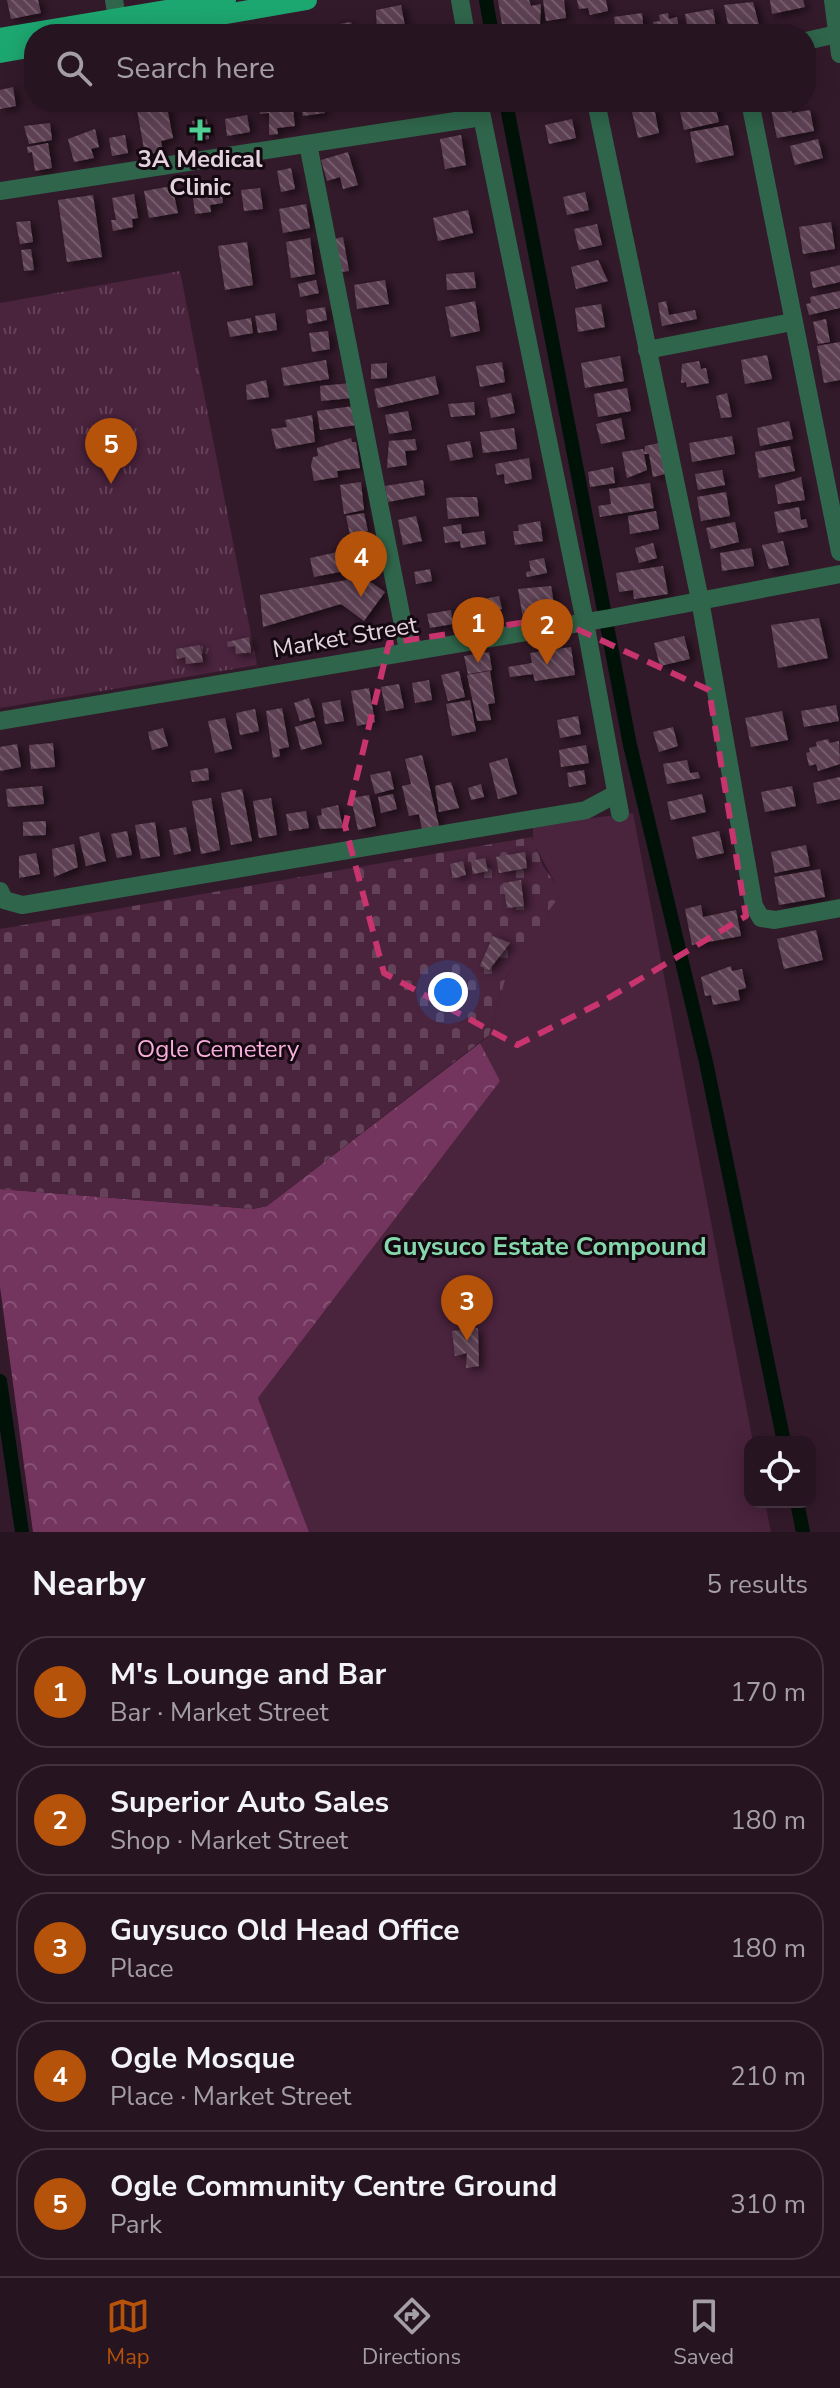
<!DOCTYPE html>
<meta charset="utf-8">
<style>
:root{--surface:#261420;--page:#32212d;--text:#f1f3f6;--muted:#a49ea5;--line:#42333e;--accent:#b45309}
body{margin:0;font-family:"Nunito Sans",sans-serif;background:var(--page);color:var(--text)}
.controls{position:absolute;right:24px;bottom:24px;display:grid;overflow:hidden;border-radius:16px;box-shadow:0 4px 20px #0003}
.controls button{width:72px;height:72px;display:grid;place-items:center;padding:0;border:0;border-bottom:2px solid var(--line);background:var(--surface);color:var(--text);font:40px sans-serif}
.you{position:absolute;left:448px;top:992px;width:28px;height:28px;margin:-20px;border:6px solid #fff;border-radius:50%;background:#1a73e8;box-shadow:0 0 0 12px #1a73e833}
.badge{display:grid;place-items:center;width:52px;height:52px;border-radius:50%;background:var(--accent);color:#fff;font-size:26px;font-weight:700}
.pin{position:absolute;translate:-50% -66px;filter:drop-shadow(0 2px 4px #0008)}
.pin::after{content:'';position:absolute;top:42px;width:28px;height:24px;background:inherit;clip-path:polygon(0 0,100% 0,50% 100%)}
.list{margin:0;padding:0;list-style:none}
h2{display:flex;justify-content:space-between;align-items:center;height:104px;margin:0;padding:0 32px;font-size:34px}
h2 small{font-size:26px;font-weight:400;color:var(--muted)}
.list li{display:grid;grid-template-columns:52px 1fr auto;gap:24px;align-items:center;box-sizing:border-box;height:112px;margin:0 16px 16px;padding:0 16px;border:2px solid var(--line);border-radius:32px}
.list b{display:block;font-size:30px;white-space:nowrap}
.list p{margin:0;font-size:26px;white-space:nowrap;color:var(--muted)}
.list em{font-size:26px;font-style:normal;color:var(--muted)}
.icon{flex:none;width:44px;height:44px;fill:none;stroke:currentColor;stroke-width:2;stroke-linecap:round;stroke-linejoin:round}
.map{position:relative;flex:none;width:840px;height:1532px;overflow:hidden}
.search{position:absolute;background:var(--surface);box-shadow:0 4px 20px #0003;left:24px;right:24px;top:24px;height:88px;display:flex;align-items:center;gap:20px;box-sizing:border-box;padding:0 28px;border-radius:32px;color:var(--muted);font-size:30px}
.sheet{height:744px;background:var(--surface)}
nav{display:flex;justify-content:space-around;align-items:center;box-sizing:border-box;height:112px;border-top:2px solid var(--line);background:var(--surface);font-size:22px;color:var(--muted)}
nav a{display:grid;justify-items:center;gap:4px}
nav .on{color:var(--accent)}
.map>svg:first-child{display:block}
.green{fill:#4a233d}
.forest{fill:url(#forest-crowns)}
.cemetery{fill:url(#cemetery-stones)}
.park{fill:url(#park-tufts)}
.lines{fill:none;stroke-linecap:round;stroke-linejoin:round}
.canal{stroke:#001207;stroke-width:14}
.building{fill:url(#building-back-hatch);filter:url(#shadow)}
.minor{stroke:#2f664b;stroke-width:18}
.major{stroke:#1da770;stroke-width:20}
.marked{fill:none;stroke:#c7346e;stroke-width:6;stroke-dasharray:16 10;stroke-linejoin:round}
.poi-dot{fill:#51d397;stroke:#140910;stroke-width:3}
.labels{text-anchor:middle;stroke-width:6;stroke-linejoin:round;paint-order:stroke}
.poi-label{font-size:24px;font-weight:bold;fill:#e4d3dd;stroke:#140910}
.street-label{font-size:24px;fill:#e4d3dd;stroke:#140910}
.park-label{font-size:24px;fill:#f9addd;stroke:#140910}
.neighbourhood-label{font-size:26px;font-weight:bold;fill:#86d7ac;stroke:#140910}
</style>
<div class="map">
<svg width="840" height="1532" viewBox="0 0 840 1532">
<defs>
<pattern id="forest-crowns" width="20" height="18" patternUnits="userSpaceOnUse" patternTransform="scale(2)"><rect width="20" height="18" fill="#73355e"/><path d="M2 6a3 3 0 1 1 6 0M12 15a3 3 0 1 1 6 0" fill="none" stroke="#875175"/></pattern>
<pattern id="cemetery-stones" width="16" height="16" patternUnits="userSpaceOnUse" patternTransform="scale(2)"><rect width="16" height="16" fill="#4a233d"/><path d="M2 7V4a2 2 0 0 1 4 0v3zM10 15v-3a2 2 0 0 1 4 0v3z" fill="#644259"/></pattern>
<pattern id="park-tufts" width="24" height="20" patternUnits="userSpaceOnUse" patternTransform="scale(2)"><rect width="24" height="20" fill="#4a233d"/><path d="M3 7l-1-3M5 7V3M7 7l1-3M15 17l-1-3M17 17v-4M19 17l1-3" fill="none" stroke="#644259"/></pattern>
<pattern id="building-back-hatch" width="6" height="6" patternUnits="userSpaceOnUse" patternTransform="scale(2)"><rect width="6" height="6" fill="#5d4152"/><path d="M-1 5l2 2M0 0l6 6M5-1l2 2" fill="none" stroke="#745c6a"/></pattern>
<filter id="shadow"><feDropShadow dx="4.5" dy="2.5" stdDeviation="4" flood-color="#0009"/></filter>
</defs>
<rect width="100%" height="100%" fill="#331a2a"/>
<!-- green -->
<polygon class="green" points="633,813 753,1442 750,1442 750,1502 765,1502 771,1532 309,1532 258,1398 499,1081 480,1043 489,1035 506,977 538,940 550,909 561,894 533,842 533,825"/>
<!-- forest -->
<polygon class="forest" points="480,1043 500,1081 258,1398 309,1532 33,1532 0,1287 0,1189 253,1209 267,1206"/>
<!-- cemetery -->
<polygon class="cemetery" points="532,837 543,866 562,893 550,909 538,941 506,977 489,1035 267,1206 253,1209 0,1189 0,929"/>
<!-- park -->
<polygon class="park" points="180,271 257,665 0,708 0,303"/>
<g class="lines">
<!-- canal -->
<g class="canal">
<polyline points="486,0 492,34"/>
<polyline points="506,102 630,745 706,1062 784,1442"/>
<polyline points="0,1381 22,1532"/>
<polyline points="797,1502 803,1532"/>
</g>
</g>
<!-- building -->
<g class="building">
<polygon points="7,0 38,0 41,13 11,19"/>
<polygon points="498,0 529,0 531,6 541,4 540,25 503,31"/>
<polygon points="543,0 564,0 566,18 546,21"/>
<polygon points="577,0 606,0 608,11 590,15 588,8 579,9"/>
<polygon points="770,0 803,0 805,7 772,14"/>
<polygon points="753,2 759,25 745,28 746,34 730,34 724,5"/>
<polygon points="401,5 406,31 377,34 376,10"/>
<polygon points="713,9 717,34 689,34 685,14"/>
<polygon points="642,13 644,34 616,34 614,17"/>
<polygon points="668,13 669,19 677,17 680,34 655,34 653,22 660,21 659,15"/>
<polygon points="351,22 354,34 336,34 334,25"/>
<polygon points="13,87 16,106 0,109 0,90"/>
<polygon points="166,102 173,138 161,141 163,151 145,155 136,104"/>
<polygon points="259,102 292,102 295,126 277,128 278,134 269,135 269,113 260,114"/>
<polygon points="300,102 323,102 325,113 303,116"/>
<polygon points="678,102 700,102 701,107 715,104 719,122 684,130"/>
<polygon points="791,106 792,113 810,110 814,131 777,138 771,110"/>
<polygon points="654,107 659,133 638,138 632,112"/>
<polygon points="247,115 250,132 227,136 225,119"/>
<polygon points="207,119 209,139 194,141 192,121"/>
<polygon points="572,119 576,138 549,144 545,125"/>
<polygon points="50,123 52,140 29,144 24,126"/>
<polygon points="728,125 734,155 696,163 690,132"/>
<polygon points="95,129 99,147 91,149 94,158 74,162 68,139"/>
<polygon points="125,135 128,153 112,156 109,138"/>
<polygon points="461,135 466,165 445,169 440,139"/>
<polygon points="818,139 823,158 795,165 790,146"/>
<polygon points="48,143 52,168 35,171 32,152 28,153 27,147"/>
<polygon points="348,152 358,185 343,189 340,177 327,181 321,160"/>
<polygon points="291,168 295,189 281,192 277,171"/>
<polygon points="172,186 178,213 149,218 144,191"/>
<polygon points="208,188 209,191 221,189 223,203 210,205 211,212 195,214 192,190"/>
<polygon points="260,188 263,209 244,211 241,190"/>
<polygon points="585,192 589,210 567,215 563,197"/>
<polygon points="134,194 138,218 132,219 133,227 113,231 111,220 116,220 112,198"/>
<polygon points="93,195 102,257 67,262 58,200"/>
<polygon points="306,204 310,228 283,233 279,209"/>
<polygon points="468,210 473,233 438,241 433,218"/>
<polygon points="30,221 33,242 20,244 16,222"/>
<polygon points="831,222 835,249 803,254 799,227"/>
<polygon points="597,224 602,245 579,250 574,229"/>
<polygon points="343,237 349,271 340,272 334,239"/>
<polygon points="310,238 315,274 291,278 286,242"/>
<polygon points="247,242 253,285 225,290 218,246"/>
<polygon points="31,249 34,270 24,271 21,250"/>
<polygon points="598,260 608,281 576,289 571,267"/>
<polygon points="840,265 840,282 813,288 810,272"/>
<polygon points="474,272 476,288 447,290 446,274"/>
<polygon points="316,280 319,293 300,297 298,284"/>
<polygon points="385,280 389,304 357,309 354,285"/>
<polygon points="840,291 840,308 809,315 806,304 811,303 810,297"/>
<polygon points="475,301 480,331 451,337 445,307"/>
<polygon points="666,301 669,315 695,310 697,319 662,326 658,303"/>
<polygon points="601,304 605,327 578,332 575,308"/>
<polygon points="325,307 327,320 308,324 306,310"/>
<polygon points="275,313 277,330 258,333 255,316"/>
<polygon points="251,318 253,333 230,337 227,322"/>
<polygon points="826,319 830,342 818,344 813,322"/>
<polygon points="328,331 330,349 312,352 309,333"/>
<polygon points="840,342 840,380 824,383 817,346"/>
<polygon points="767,355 772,379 745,384 741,360"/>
<polygon points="620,356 624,381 585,388 581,363"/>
<polygon points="326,360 329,379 284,386 281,368"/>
<polygon points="699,361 701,369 706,368 709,383 687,387 686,382 681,383 682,364"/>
<polygon points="502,362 505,382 480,387 476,366"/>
<polygon points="387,363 387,378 371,379 371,364"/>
<polygon points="435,376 439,394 378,408 374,389"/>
<polygon points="266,380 269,397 247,400 246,385"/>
<polygon points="351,383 353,398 321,401 320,386"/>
<polygon points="627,388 631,411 598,417 594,394"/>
<polygon points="511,393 515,413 491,418 487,398"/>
<polygon points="727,393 732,417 721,418 716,396"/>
<polygon points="474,402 475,415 451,417 448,404"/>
<polygon points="354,406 357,425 320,430 317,411"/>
<polygon points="408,411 412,430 389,434 385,415"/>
<polygon points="312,415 315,442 276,449 271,429 287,427 285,420"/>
<polygon points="621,418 625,439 601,444 596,424"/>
<polygon points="789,421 793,439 760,446 757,428"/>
<polygon points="514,428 517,449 483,453 480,432"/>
<polygon points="732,436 735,454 692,462 689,443"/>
<polygon points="351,438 352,442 356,442 360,468 337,471 338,477 314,481 311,465 313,457 318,456 317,448"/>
<polygon points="415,439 417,450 405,451 407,465 387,468 389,441"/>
<polygon points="470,441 473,457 450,461 447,445"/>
<polygon points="659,443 665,474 653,477 649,454 644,454 645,446"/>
<polygon points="790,446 795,471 759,478 755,452"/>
<polygon points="643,449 647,470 627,478 622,452"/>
<polygon points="529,458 532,479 505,484 504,474 497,475 495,464"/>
<polygon points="613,467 615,483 590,487 588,472"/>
<polygon points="722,470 725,485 698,490 695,474"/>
<polygon points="801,477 805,500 778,504 775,485"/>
<polygon points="423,480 425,495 388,502 385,486"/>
<polygon points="361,482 364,510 344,514 340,485"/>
<polygon points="650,483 654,508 600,517 598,506 611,504 609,489"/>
<polygon points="726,492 730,516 701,521 697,497"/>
<polygon points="457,497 477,497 479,516 448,519 446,498"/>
<polygon points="799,507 801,520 806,519 808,527 778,533 774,512"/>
<polygon points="656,511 659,529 630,534 628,516"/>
<polygon points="364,513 368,531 350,535 346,516"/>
<polygon points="416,516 422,541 403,545 398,520"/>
<polygon points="540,521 543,541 515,545 513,531 519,531 518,525"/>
<polygon points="735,522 739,542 711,549 706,528"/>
<polygon points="461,524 462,534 484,531 486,544 461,548 460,541 445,543 443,527"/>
<polygon points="783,541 789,565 769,569 762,545"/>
<polygon points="653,543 657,558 639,563 635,548"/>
<polygon points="365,545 368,563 346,566 344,547"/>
<polygon points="751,548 754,566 722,571 720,553"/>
<polygon points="338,552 340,572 314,577 310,558"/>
<polygon points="544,558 547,573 527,577 526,572 531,571 529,561"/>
<polygon points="663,566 668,594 634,599 633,590 619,592 616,573"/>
<polygon points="430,569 432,581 416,584 414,572"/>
<polygon points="358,573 385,592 364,621 341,604 263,627 260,595 353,579"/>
<polygon points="551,586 556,615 523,618 518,589"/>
<polygon points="499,596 502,609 486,612 484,599"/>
<polygon points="451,610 453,624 430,628 427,614"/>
<polygon points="819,618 828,658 778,668 771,625"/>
<polygon points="684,636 690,659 660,666 654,643"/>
<polygon points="249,637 251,652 236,654 235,646 228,647 227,642"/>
<polygon points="200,645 203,662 186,664 185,657 177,659 176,649"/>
<polygon points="571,647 575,675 535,681 533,674 510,677 508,667 532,663 530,653"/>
<polygon points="489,652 492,670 468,674 464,656"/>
<polygon points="459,671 465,697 448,701 441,675"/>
<polygon points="490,671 495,703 488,704 491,720 477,721 467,675"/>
<polygon points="429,680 432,700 415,703 412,683"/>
<polygon points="399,684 404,708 386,711 381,687"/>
<polygon points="369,688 375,722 357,726 351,691"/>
<polygon points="309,698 315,717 300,721 294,703"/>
<polygon points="340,700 344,721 325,724 322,703"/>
<polygon points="470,700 476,731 452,736 446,704"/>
<polygon points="836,705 839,721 804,727 801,711"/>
<polygon points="282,708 289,747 279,749 280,756 273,758 266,711"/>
<polygon points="255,709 259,731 240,735 236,713"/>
<polygon points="782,711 788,740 751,747 745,718"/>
<polygon points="578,716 581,734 560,738 557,720"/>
<polygon points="225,718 232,749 215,753 208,721"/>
<polygon points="315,721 322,744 301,750 295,727"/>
<polygon points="673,727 678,746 659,752 653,732"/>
<polygon points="163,728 168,746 152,750 148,732"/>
<polygon points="828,739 830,743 839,741 840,764 818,771 816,764 809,766 806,753 810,752 809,748 817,746 816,742"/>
<polygon points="53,743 55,767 31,769 29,745"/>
<polygon points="17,744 21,767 0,771 0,747"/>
<polygon points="586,745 589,763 561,767 559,750"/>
<polygon points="422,755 439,826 422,830 419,814 409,816 402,786 411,784 405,759"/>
<polygon points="507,758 517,794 498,799 489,763"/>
<polygon points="687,760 690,773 698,772 700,778 667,784 663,764"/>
<polygon points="208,768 209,780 192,782 190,771"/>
<polygon points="584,770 586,784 569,787 567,773"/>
<polygon points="390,771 394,789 375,794 370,775"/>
<polygon points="840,777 840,799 817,804 813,783"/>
<polygon points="451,782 459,808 439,812 435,786"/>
<polygon points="481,784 484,797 471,800 468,788"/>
<polygon points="42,786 44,804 8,807 6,789"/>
<polygon points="792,786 796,806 765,812 761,792"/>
<polygon points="242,789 252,841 231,845 221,793"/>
<polygon points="393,794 397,809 381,813 378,797"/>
<polygon points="702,794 706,812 671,820 667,802"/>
<polygon points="369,795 376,826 358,830 351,798"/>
<polygon points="211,798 220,850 201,854 192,801"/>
<polygon points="271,798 277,835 259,838 253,801"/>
<polygon points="338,805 343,828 320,829 317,816 322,815 321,809"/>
<polygon points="306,811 309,828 289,831 286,814"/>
<polygon points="46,821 46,835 23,836 23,822"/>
<polygon points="155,822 160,856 141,859 135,825"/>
<polygon points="186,827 191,851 174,855 169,830"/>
<polygon points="127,831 132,855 117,858 111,834"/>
<polygon points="719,831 724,853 697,859 692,837"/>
<polygon points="99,832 106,861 86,866 79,837"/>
<polygon points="74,844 78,867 54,877 52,849"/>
<polygon points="806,845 810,866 775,873 771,852"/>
<polygon points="525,852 527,868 499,873 496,857"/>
<polygon points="36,853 40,874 19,878 19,856"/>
<polygon points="485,858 488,871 473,874 471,861"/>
<polygon points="463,861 466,875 453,878 450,864"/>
<polygon points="820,869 825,897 779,905 774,877"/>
<polygon points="521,880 524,906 507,908 503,883"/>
<polygon points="701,905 703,917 736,910 741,936 692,945 685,909"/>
<polygon points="816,930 823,960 784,969 777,939"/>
<polygon points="493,936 510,943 489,970 480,966"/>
<polygon points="731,966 732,971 742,969 746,988 738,990 740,1000 713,1005 711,995 705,996 701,977"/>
<polygon points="478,1328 479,1366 466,1368 467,1353 455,1356 452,1331"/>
</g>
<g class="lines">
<!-- minor -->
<g class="minor">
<polyline points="114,0 117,18"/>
<polyline points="460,0 466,34"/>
<polyline points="833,0 840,54"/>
<polyline points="806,41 837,34"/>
<polyline points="479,102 585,622 620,813"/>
<polyline points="596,102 700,600 754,906 761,918 775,920 840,908"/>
<polyline points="750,102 840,552"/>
<polyline points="308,144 408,650"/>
<polyline points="0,191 482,117"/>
<polyline points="647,350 792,322"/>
<polyline points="0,721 610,618 840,574"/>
<polyline points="0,891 4,900 22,905 586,810 614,795"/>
</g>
<!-- major -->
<g class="major">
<polyline points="110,34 307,0"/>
<polyline points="0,38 226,0"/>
<polyline points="0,53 34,47"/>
</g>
</g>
<!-- marked area -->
<path class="marked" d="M 553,618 L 709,690 L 746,916 L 600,1003 L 517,1045 L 384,973 L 345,826 L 389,643 Z"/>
<!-- markers -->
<path class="poi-dot" d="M196 118h8v8h8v8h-8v8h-8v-8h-8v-8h8z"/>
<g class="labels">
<!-- poi labels -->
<g class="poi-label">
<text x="200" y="167">3A Medical<tspan x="200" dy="28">Clinic</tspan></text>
</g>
<!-- street labels -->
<g class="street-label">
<text transform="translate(345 637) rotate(-10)" y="8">Market Street</text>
</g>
<!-- park labels -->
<g class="park-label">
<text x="218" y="1057">Ogle Cemetery</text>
</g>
<!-- neighbourhood labels -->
<g class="neighbourhood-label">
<text x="545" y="1255">Guysuco Estate Compound</text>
</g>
</g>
</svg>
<div class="controls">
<button><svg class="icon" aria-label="locate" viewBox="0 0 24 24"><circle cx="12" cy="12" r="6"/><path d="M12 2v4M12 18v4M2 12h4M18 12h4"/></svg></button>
</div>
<div class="you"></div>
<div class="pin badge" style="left:478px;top:663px">1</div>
<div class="pin badge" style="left:547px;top:665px">2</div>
<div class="pin badge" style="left:467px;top:1341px">3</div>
<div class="pin badge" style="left:361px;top:597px">4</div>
<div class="pin badge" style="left:111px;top:484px">5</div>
<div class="search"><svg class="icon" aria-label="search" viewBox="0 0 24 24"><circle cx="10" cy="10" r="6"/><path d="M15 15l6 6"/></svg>Search here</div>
</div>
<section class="sheet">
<h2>Nearby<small>5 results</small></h2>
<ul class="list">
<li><span class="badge">1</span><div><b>M's Lounge and Bar</b><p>Bar · Market Street</p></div><em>170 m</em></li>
<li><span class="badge">2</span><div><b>Superior Auto Sales</b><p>Shop · Market Street</p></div><em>180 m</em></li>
<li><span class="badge">3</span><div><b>Guysuco Old Head Office</b><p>Place</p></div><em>180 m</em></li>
<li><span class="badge">4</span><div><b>Ogle Mosque</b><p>Place · Market Street</p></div><em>210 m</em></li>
<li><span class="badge">5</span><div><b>Ogle Community Centre Ground</b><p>Park</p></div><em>310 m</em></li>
</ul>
</section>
<nav>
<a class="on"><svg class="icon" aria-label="map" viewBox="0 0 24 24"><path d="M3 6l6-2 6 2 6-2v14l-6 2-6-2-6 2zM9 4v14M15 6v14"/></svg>Map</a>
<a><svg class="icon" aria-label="directions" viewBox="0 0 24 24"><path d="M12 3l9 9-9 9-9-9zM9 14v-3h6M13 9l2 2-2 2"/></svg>Directions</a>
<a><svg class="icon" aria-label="saved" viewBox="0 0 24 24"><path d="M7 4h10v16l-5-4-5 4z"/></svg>Saved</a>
</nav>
